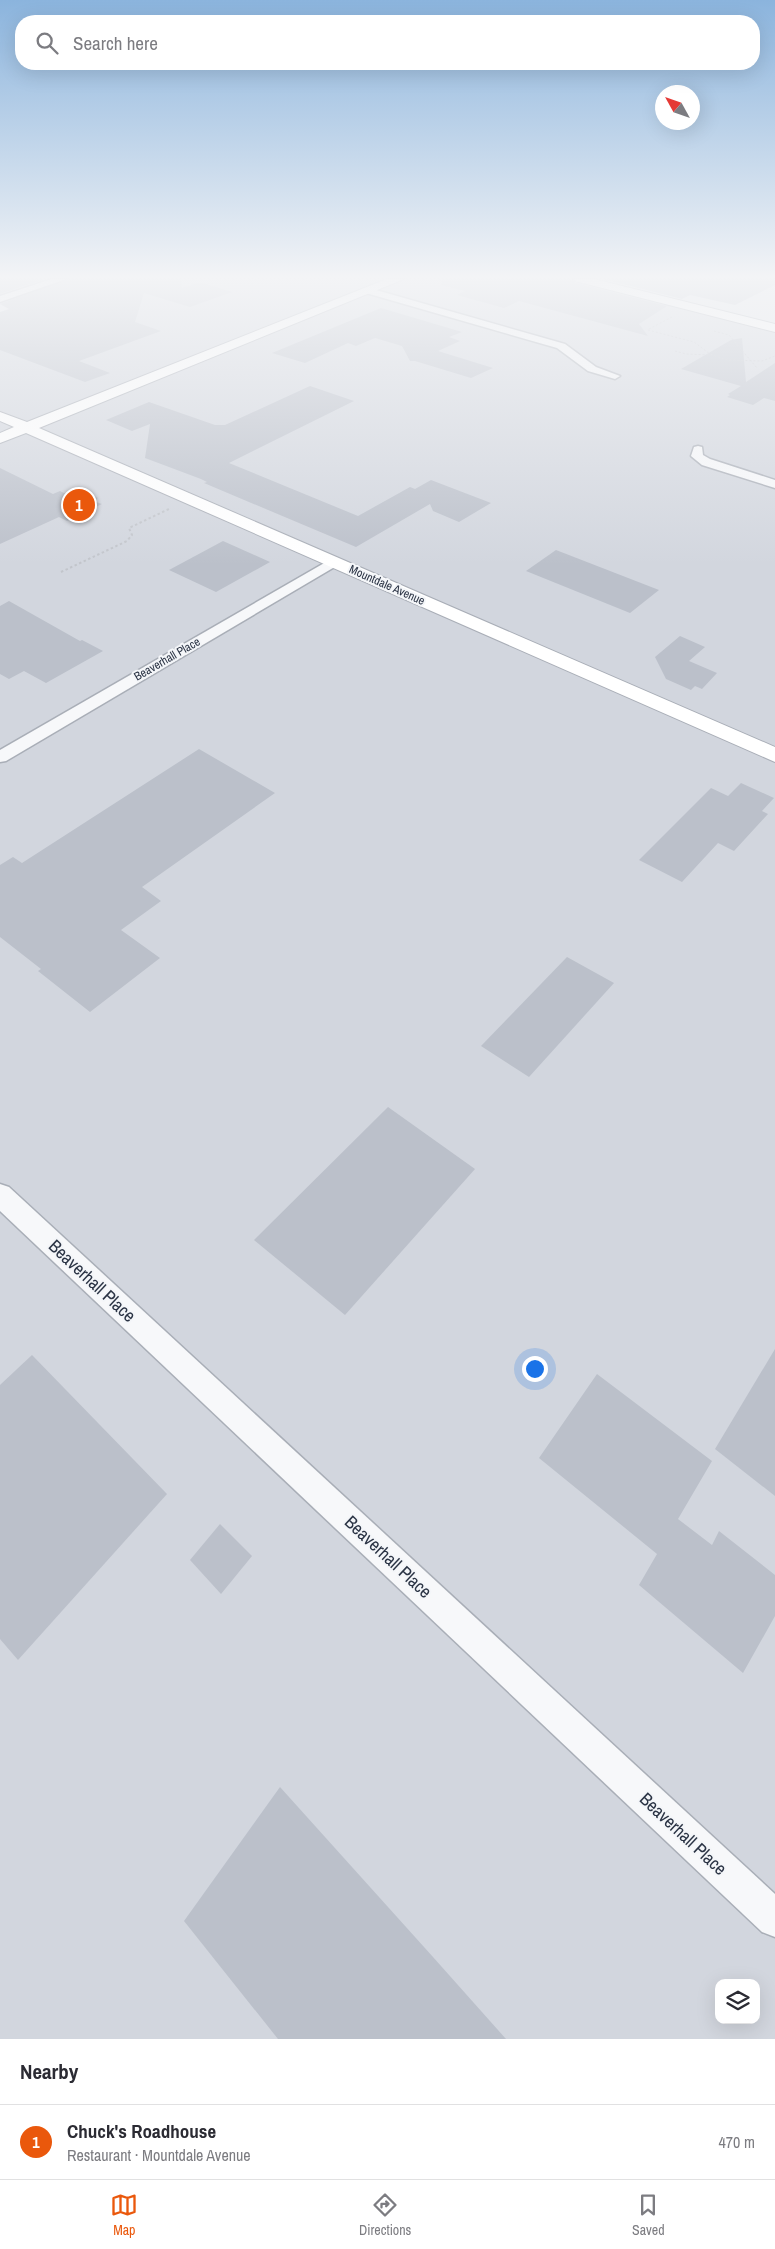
<!DOCTYPE html>
<meta charset="utf-8">
<style>
:root{--surface:#fff;--page:#f7f7f7;--text:#2b2b33;--muted:#7c7c81;--line:#e1e1e2;--accent:#ea580c}
body{margin:0;font-family:"Archivo Narrow",sans-serif;background:var(--page);color:var(--text)}
.controls{position:absolute;right:15px;bottom:15px;display:grid;overflow:hidden;border-radius:10px;box-shadow:0 5px 20px #0002}
.controls button{width:45px;height:45px;display:grid;place-items:center;padding:0;border:0;border-bottom:1px solid var(--line);background:var(--surface);color:var(--text);font:25px sans-serif}
.compass{position:absolute;left:655px;top:85px;width:45px;height:45px;border-radius:50%;background:var(--surface);box-shadow:0 5px 20px #0002;rotate:310deg}
.you{position:absolute;left:534px;top:1368px;width:18px;height:18px;margin:-12px;border:4px solid #fff;border-radius:50%;background:#1a73e8;box-shadow:0 0 0 8px #1a73e833}
.badge{display:grid;place-items:center;width:32px;height:32px;border-radius:50%;background:var(--accent);color:#fff;font-size:16px;font-weight:700}
.pin{position:absolute;translate:-50% -50%;border:2px solid #fff;box-shadow:0 1px 5px #0006}
.list{margin:0;padding:0;list-style:none}
h2{display:flex;justify-content:space-between;align-items:center;height:65px;margin:0;padding:0 20px;font-size:21px}
h2 small{font-size:16px;font-weight:400;color:var(--muted)}
.list li{display:grid;grid-template-columns:32px 1fr auto;gap:15px;align-items:center;box-sizing:border-box;height:75px;padding:0 20px;border-top:1px solid var(--line)}
.list b{display:block;font-size:19px;white-space:nowrap}
.list p{margin:0;font-size:16px;white-space:nowrap;color:var(--muted)}
.list em{font-size:16px;font-style:normal;color:var(--muted)}
.icon{flex:none;width:28px;height:28px;fill:none;stroke:currentColor;stroke-width:2;stroke-linecap:round;stroke-linejoin:round}
.map{position:relative;flex:none;width:775px;height:2039px;overflow:hidden}
.search{position:absolute;background:var(--surface);box-shadow:0 5px 20px #0002;left:15px;right:15px;top:15px;height:55px;display:flex;align-items:center;gap:12px;box-sizing:border-box;padding:0 18px;border-radius:20px;color:var(--muted);font-size:19px}
.sheet{height:140px;background:var(--surface)}
nav{display:flex;justify-content:space-around;align-items:center;box-sizing:border-box;height:70px;border-top:1px solid var(--line);background:var(--surface);font-size:14px;color:var(--muted)}
nav a{display:grid;justify-items:center;gap:2px}
nav .on{color:var(--accent)}
.map>svg:first-child{display:block}
.built{fill:#d2d6de;fill-rule:evenodd}
.building{fill:#bbc0ca}
.lines{fill:none;stroke-linecap:round;stroke-linejoin:round}
.street-casing{stroke:#a9aeb7;stroke-width:3}
.secondary-casing{stroke:#a9aeb7;stroke-width:2}
.path-far1{stroke:#c2c5cb;stroke-width:1;stroke-dasharray:2 2;stroke-linecap:butt}
.path{stroke:#c2c5cb;stroke-width:2;stroke-dasharray:2.5 2.5;stroke-linecap:butt}
.street{fill:#f7f8fa;fill-rule:evenodd}
.secondary{fill:#fff;fill-rule:evenodd}
.labels{text-anchor:middle;stroke-width:4;stroke-linejoin:round;paint-order:stroke}
.far-street-label{font-size:12px;fill:#2b3445;stroke:#f4f6f9}
.near-street-label{font-size:18px;fill:#2b3445;stroke:#f4f6f9}
</style>
<div class="map">
<svg width="775" height="2039" viewBox="0 0 775 2039">
<rect width="100%" height="100%" fill="#e4e7ec"/>
<!-- built -->
<path class="built" d="M 150,279 L 593,279 L 775,326 L 775,2039 L 0,2039 L 0,330 ZM 719,1983 L 756,1983 L 756,2020 L 719,2020 Z"/>
<!-- building -->
<g class="building">
<polygon points="0,279 45,279 0,294"/>
<polygon points="68,279 181,279 182,288 197,283 203,283 232,292 190,307 144,293 135,322 161,331 79,361 110,373 85,382 0,350 0,312 9,309 0,304"/>
<polygon points="442,279 571,279 575,283 667,306 639,324 648,336 519,301 504,308 457,295 465,291 441,285"/>
<polygon points="603,279 775,279 775,285 735,305 690,295 682,299"/>
<polygon points="381,308 462,332 449,337 460,341 438,351 493,368 471,378 415,361 410,361 402,346 375,338 356,346 348,343 305,363 272,353"/>
<polygon points="742,338 746,382 775,363 775,401 764,398 753,405 727,397 730,395 728,394 741,386 681,369 731,340"/>
<polygon points="310,386 354,401 229,463 358,516 410,487 415,489 431,480 491,503 459,522 433,511 430,504 356,547 204,483 207,482 201,479 145,458 150,424 132,431 106,420 149,402 215,425 225,425"/>
<polygon points="0,468 53,494 60,491 66,494 77,489 98,498 93,501 102,504 67,521 59,517 0,544"/>
<polygon points="223,541 270,562 216,592 169,570"/>
<polygon points="556,550 659,590 630,613 526,571"/>
<polygon points="9,601 80,641 82,640 103,651 46,683 24,671 9,679 0,674 0,606"/>
<polygon points="680,636 705,647 689,661 717,673 702,689 695,686 691,690 666,679 655,657"/>
<polygon points="199,749 275,793 142,887 161,901 121,930 160,958 90,1012 38,971 41,969 0,937 0,865 13,857 22,863"/>
<polygon points="741,783 774,798 762,811 768,814 734,851 718,843 682,882 639,860 711,788 728,796"/>
<polygon points="567,957 614,983 529,1077 481,1046"/>
<polygon points="388,1107 475,1169 345,1315 254,1240"/>
<polygon points="775,1349 775,1496 715,1449"/>
<polygon points="32,1355 167,1494 18,1660 0,1639 0,1385"/>
<polygon points="597,1374 712,1461 678,1519 712,1545 719,1531 775,1575 775,1616 743,1673 639,1585 657,1554 539,1458"/>
<polygon points="220,1524 252,1556 221,1594 190,1560"/>
<polygon points="280,1787 433,1957 506,2039 278,2039 184,1921"/>
</g>
<g class="lines">
<defs>
<g id="street">
<polygon points="52,279 66,279 0,302 0,296"/>
<polygon points="369,288 565,344 596,367 620,376 615,379 588,371 557,348 366,293 364,291"/>
<polygon points="698,446 702,447 703,455 710,459 775,480 775,488 702,465 691,456 694,447"/>
<polygon points="333,558 338,559 340,562 338,565 6,761 0,762 0,750"/>
<polygon points="0,1184 9,1187 775,1894 775,1937 762,1932 0,1211"/>
</g>
<g id="secondary">
<polygon points="387,279 404,279 39,428 775,747 775,762 26,433 0,443 0,433 14,427 0,421 0,412 27,422"/>
<polygon points="573,279 594,279 775,324 775,332 575,281"/>
</g>
</defs>
<!-- street casing -->
<use href="#street" class="street-casing"/>
<!-- secondary casing -->
<use href="#secondary" class="secondary-casing"/>
<!-- path-far1 -->
<g class="path-far1">
<polyline points="649,329 672,317"/>
<polyline points="648,330 694,342 710,354 727,360 762,361 775,356"/>
<polyline points="714,331 729,335 757,368"/>
<polyline points="675,351 686,354 711,355"/>
</g>
<!-- path -->
<polyline class="path" points="61,572 127,541 132,535 129,528 171,508"/>
<!-- street -->
<use href="#street" class="street"/>
<!-- secondary -->
<use href="#secondary" class="secondary"/>
</g>
<!-- sky -->
<linearGradient id="sky" x2="0" y2="1"><stop stop-color="#8bb4dd"/><stop offset="0.49" stop-color="#f3f4f6"/><stop offset="1" stop-color="#f3f4f6" stop-opacity="0"/></linearGradient>
<rect width="775" height="565" fill="url(#sky)"/>
<g class="labels">
<!-- far-street labels -->
<g class="far-street-label">
<text transform="translate(387 585) rotate(24)" y="4">Mountdale Avenue</text>
<text transform="translate(167 659) rotate(-30)" y="4">Beaverhall Place</text>
</g>
<!-- near-street labels -->
<g class="near-street-label">
<text transform="translate(92 1281) rotate(43)" y="6">Beaverhall Place</text>
<text transform="translate(388 1557) rotate(43)" y="6">Beaverhall Place</text>
<text transform="translate(683 1834) rotate(43)" y="6">Beaverhall Place</text>
</g>
</g>
</svg>
<div class="controls">
<button><svg class="icon" aria-label="layers" viewBox="0 0 24 24"><path d="M12 4l9 5-9 5-9-5zM3 14l9 5 9-5"/></svg></button>
</div>
<svg class="compass" viewBox="-18 -18 36 36"><path d="M0-13l5 13h-10z" fill="#e53935"/><path d="M0 13l5-13h-10z" fill="#7c7c81"/></svg>
<div class="you"></div>
<div class="pin badge" style="left:79px;top:505px">1</div>
<div class="search"><svg class="icon" aria-label="search" viewBox="0 0 24 24"><circle cx="10" cy="10" r="6"/><path d="M15 15l6 6"/></svg>Search here</div>
</div>
<section class="sheet">
<h2>Nearby<small></small></h2>
<ul class="list">
<li><span class="badge">1</span><div><b>Chuck's Roadhouse</b><p>Restaurant · Mountdale Avenue</p></div><em>470 m</em></li>
</ul>
</section>
<nav>
<a class="on"><svg class="icon" aria-label="map" viewBox="0 0 24 24"><path d="M3 6l6-2 6 2 6-2v14l-6 2-6-2-6 2zM9 4v14M15 6v14"/></svg>Map</a>
<a><svg class="icon" aria-label="directions" viewBox="0 0 24 24"><path d="M12 3l9 9-9 9-9-9zM9 14v-3h6M13 9l2 2-2 2"/></svg>Directions</a>
<a><svg class="icon" aria-label="saved" viewBox="0 0 24 24"><path d="M7 4h10v16l-5-4-5 4z"/></svg>Saved</a>
</nav>
